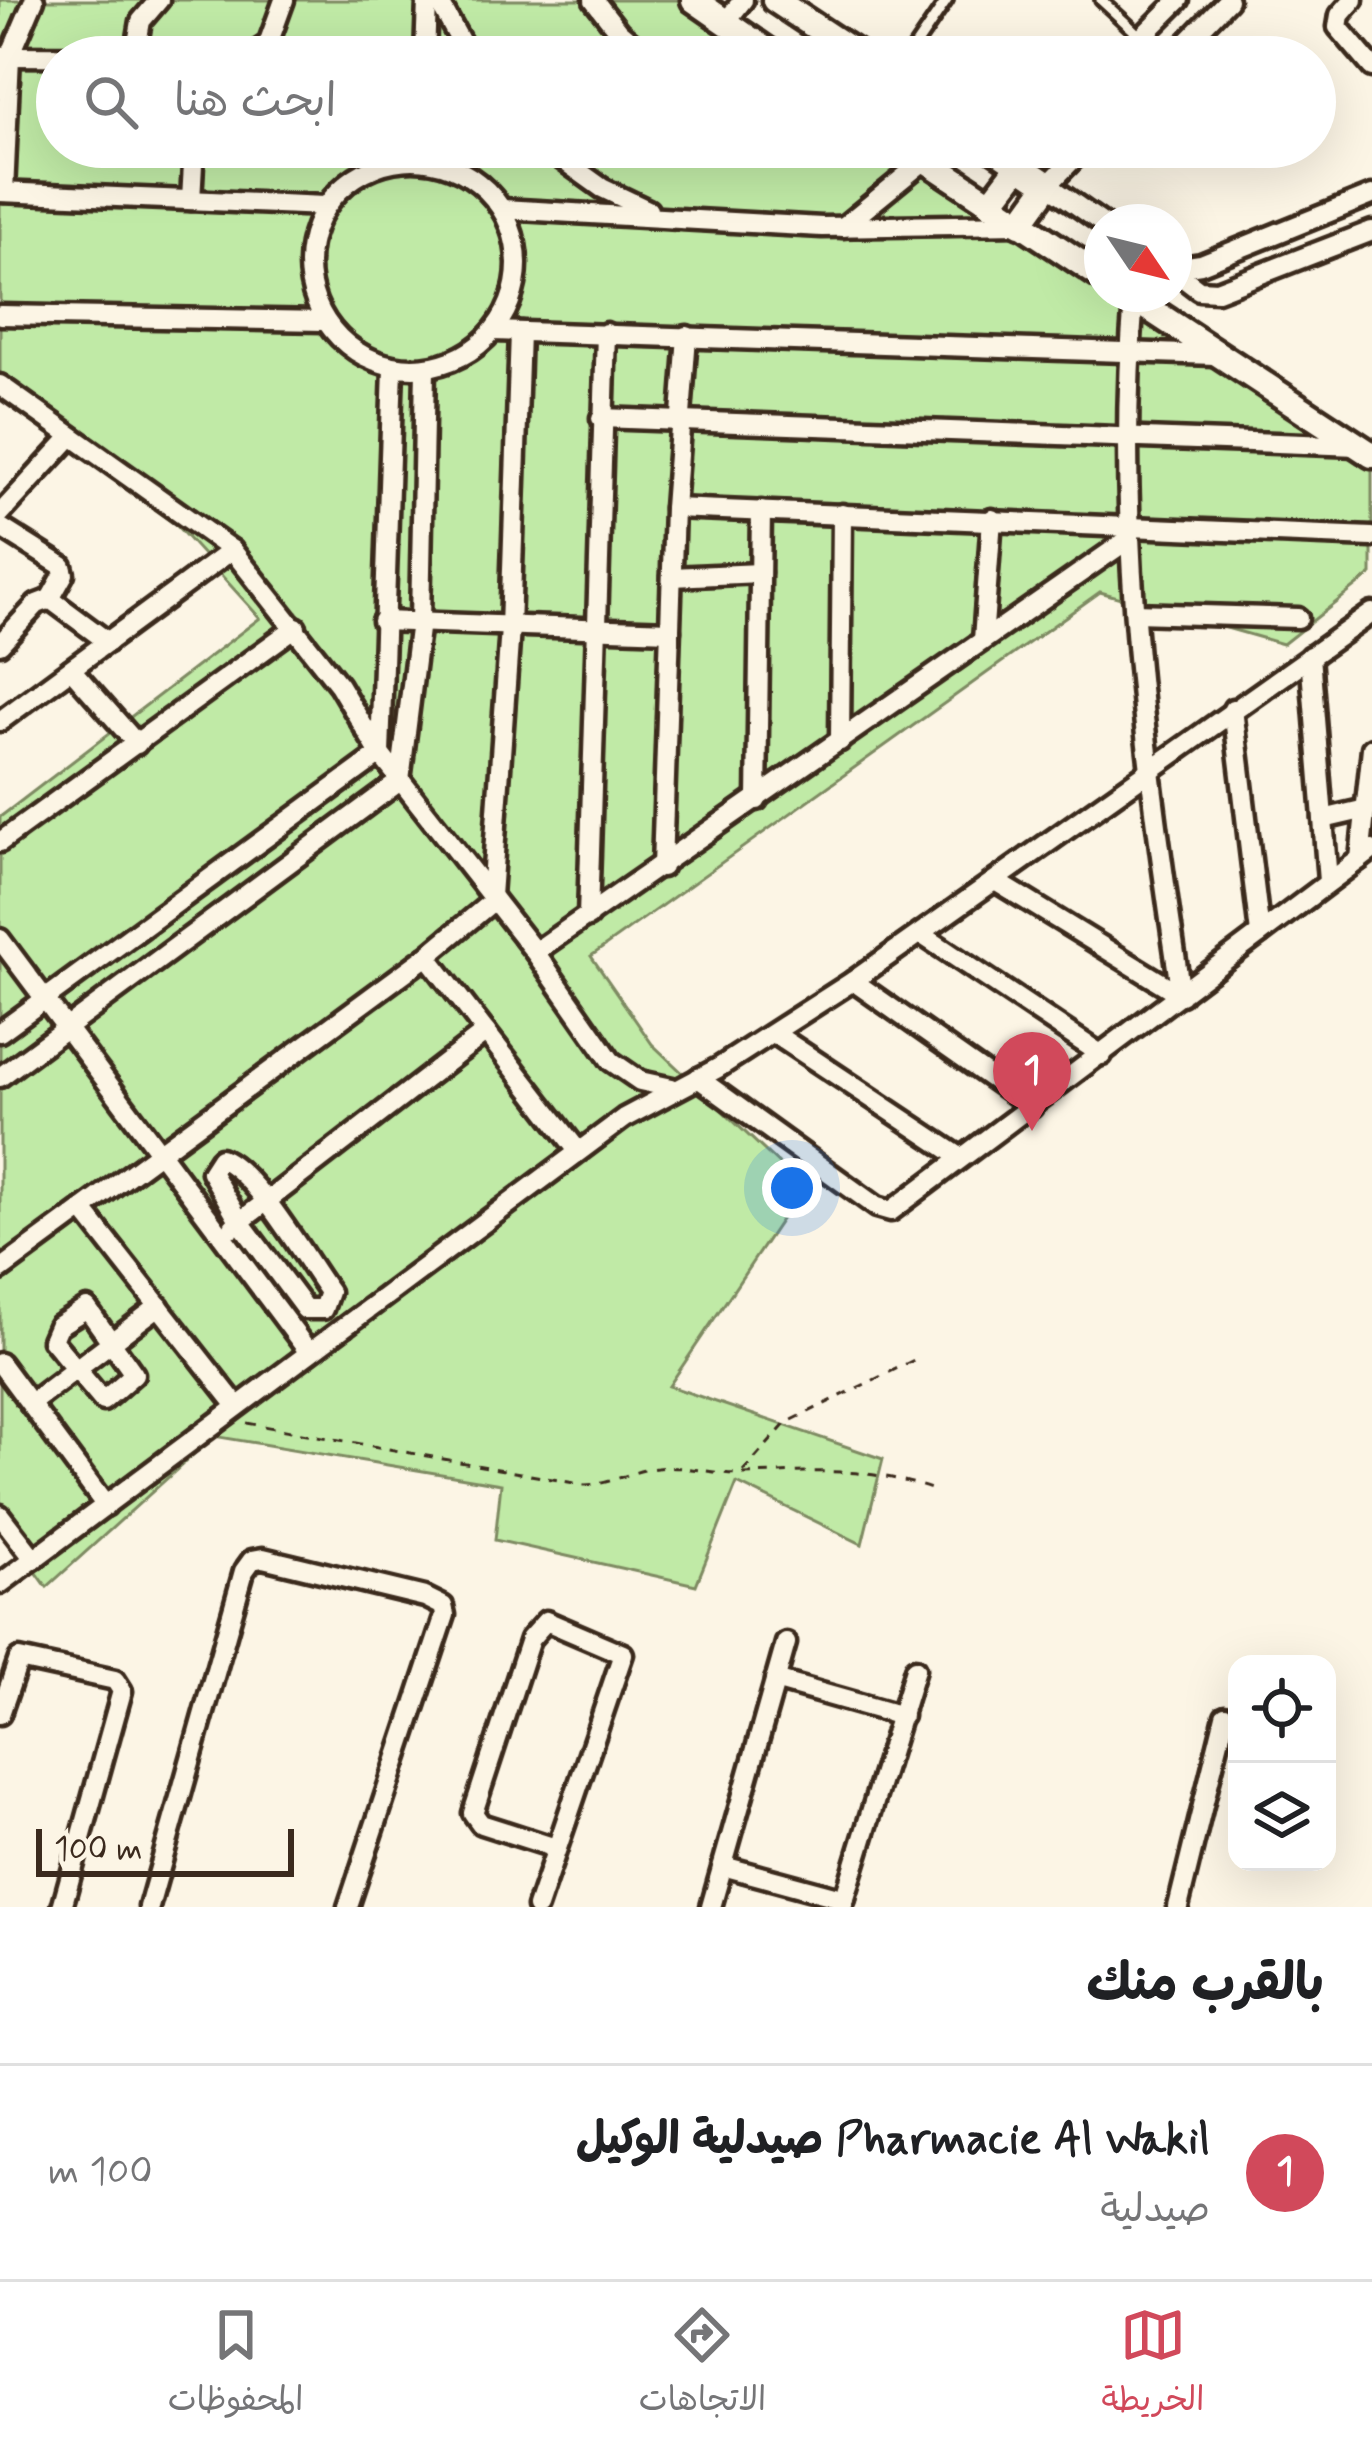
<!DOCTYPE html>
<html lang="ar">
<meta charset="utf-8">
<style>
:root{--surface:#fff;--page:#f2f2f2;--text:#202124;--muted:#757577;--line:#e0e0e0;--accent:#d1495b}
body{margin:0;font-family:Mynerve,"Playpen Sans Arabic",sans-serif;background:var(--page);color:var(--text);direction:rtl}
.controls{position:absolute;right:36px;bottom:36px;display:grid;overflow:hidden;border-radius:24px;box-shadow:0 12px 48px #0002}
.controls button{width:108px;height:108px;display:grid;place-items:center;padding:0;border:0;border-bottom:3px solid var(--line);background:var(--surface);color:var(--text);font:60px sans-serif}
.compass{position:absolute;left:1084px;top:204px;width:108px;height:108px;border-radius:50%;background:var(--surface);box-shadow:0 12px 48px #0002;rotate:125deg}
.scale{position:absolute;left:36px;bottom:30px;width:258px;box-sizing:border-box;padding-left:12px;border:6px solid #3b2a1e;border-top:0;font-size:33px;line-height:42px;white-space:nowrap;color:#3b2a1e;-webkit-text-stroke:9px #fcf5e5;paint-order:stroke}
.you{position:absolute;left:792px;top:1188px;width:42px;height:42px;margin:-30px;border:9px solid #fff;border-radius:50%;background:#1a73e8;box-shadow:0 0 0 18px #1a73e833}
.badge{display:grid;place-items:center;width:78px;height:78px;border-radius:50%;background:var(--accent);color:#fff;font-size:39px;font-weight:700}
.pin{position:absolute;translate:-50% -99px;filter:drop-shadow(0 3px 6px #0008)}
.pin::after{content:'';position:absolute;top:63px;width:42px;height:36px;background:inherit;clip-path:polygon(0 0,100% 0,50% 100%)}
.list{margin:0;padding:0;list-style:none}
h2{display:flex;justify-content:space-between;align-items:center;height:156px;margin:0;padding:0 48px;font-size:51px}
h2 small{font-size:39px;font-weight:400;color:var(--muted)}
.list li{display:grid;grid-template-columns:78px 1fr auto;gap:36px;align-items:center;box-sizing:border-box;height:216px;padding:0 48px;border-top:3px solid var(--line)}
.list b{display:block;font-size:45px;white-space:nowrap}
.list p{margin:0;font-size:39px;white-space:nowrap;color:var(--muted)}
.list em{font-size:39px;font-style:normal;color:var(--muted)}
.icon{flex:none;width:66px;height:66px;fill:none;stroke:currentColor;stroke-width:2;stroke-linecap:round;stroke-linejoin:round}
.map{position:relative;flex:none;width:1372px;height:1907px;overflow:hidden;direction:ltr}
.search{position:absolute;background:var(--surface);box-shadow:0 12px 48px #0002;left:36px;right:36px;top:36px;height:132px;display:flex;align-items:center;gap:30px;box-sizing:border-box;padding:0 42px;border-radius:66px;color:var(--muted);font-size:45px}
.sheet{height:372px;background:var(--surface)}
nav{display:flex;justify-content:space-around;align-items:center;box-sizing:border-box;height:168px;border-top:3px solid var(--line);background:var(--surface);font-size:33px;color:var(--muted)}
nav a{display:grid;justify-items:center;gap:6px}
nav .on{color:var(--accent)}
.map>svg:first-child{display:block}
.green{fill:#c0eaa6;stroke:#7e8a62;stroke-width:3}
.lines{fill:none;stroke-linecap:round;stroke-linejoin:round}
.service-casing{stroke:#3b2a1e;stroke-width:18}
.minor-casing{stroke:#3b2a1e;stroke-width:27}
.tertiary-casing{stroke:#3b2a1e;stroke-width:33}
.path{stroke:#3b2a1e;stroke-width:3;stroke-dasharray:9 9;stroke-linecap:butt}
.service{stroke:#fcf5e5;stroke-width:9}
.minor{stroke:#fcf5e5;stroke-width:18}
.tertiary{stroke:#fcf5e5;stroke-width:24}
</style>
<div class="map">
<svg width="1372" height="1907" viewBox="0 0 1372 1907">
<rect width="100%" height="100%" fill="#fcf5e5"/>
<filter id="ink" filterUnits="userSpaceOnUse"><feTurbulence type="fractalNoise" baseFrequency=".00833" numOctaves="2"/><feDisplacementMap in="SourceGraphic" scale="24" xChannelSelector="R" yChannelSelector="G"/><feConvolveMatrix kernelMatrix="1 2 1 2 8 2 1 2 1" color-interpolation-filters="sRGB"/></filter>
<g filter="url(#ink)">
<!-- green -->
<polygon class="green" points="0,0 691,0 772,57 57,57 57,147 899,147 1102,281 1102,294 1123,294 1372,453 1372,574 1283,644 1100,592 591,956 652,1044 803,1187 669,1386 883,1459 862,1544 737,1483 696,1585 495,1540 501,1484 214,1436 47,1587 0,1522 0,817 260,618 176,525 0,397"/>
<g class="lines">
<defs>
<g id="service">
<polyline points="1101,0 1141,37"/>
<polyline points="908,57 947,0"/>
</g>
<g id="minor">
<polyline points="438,0 469,57"/>
<polyline points="594,0 619,32 649,57"/>
<polyline points="1353,0 1340,15 1338,27 1372,67"/>
<polyline points="725,23 743,0"/>
<polyline points="135,55 141,21 159,0"/>
<polyline points="0,56 215,57"/>
<polyline points="248,57 268,44 284,0"/>
<polyline points="425,57 427,0"/>
<polyline points="1122,57 1179,0"/>
<polyline points="1173,57 1228,0"/>
<polyline points="545,147 602,188 648,210"/>
<polyline points="1085,147 1048,185 1102,223"/>
<circle cx="413" cy="264" r="104"/>
<polyline points="1019,166 1036,147"/>
<polyline points="0,192 325,206"/>
<polyline points="4,192 10,56 34,0"/>
<polyline points="191,200 194,147"/>
<polyline points="502,209 822,227 1020,224"/>
<polyline points="843,227 925,160"/>
<polyline points="1174,268 1201,264 1372,195"/>
<polyline points="1174,271 1199,290 1217,291 1372,231"/>
<polyline points="0,315 324,321"/>
<polyline points="494,331 1215,355"/>
<polyline points="0,385 232,550 339,685 380,754 535,952 611,1061 640,1081 672,1088"/>
<polyline points="601,418 1358,446"/>
<polyline points="674,508 1372,537"/>
<polyline points="0,514 70,438"/>
<polyline points="0,527 62,566 64,574 50,599"/>
<polyline points="672,577 760,573"/>
<polyline points="1135,613 1298,618"/>
<polyline points="382,621 670,631"/>
<polyline points="983,640 992,519"/>
<polyline points="0,644 37,604 50,599 108,642"/>
<polyline points="1310,656 1328,881"/>
<polyline points="71,669 137,744"/>
<polyline points="1233,709 1260,934"/>
<polyline points="0,721 232,550"/>
<polyline points="840,741 842,514"/>
<polyline points="757,800 761,511"/>
<polyline points="1323,819 1366,809"/>
<polyline points="0,842 296,627"/>
<polyline points="1360,859 1372,748"/>
<polyline points="662,867 674,508 687,336"/>
<path d="M 997,882 L 1181,995 C 1147,765 1114,532 1134,299"/>
<polyline points="491,896 510,628 520,332"/>
<polyline points="588,917 606,333"/>
<polyline points="921,934 1102,1055"/>
<polyline points="0,939 308,1351"/>
<polyline points="535,952 1129,539"/>
<polyline points="427,956 578,1151"/>
<polyline points="853,981 1032,1107"/>
<polyline points="0,1032 380,754 393,368"/>
<polyline points="775,1034 960,1157"/>
<polyline points="0,1077 400,781 420,621 425,369"/>
<polyline points="698,1078 877,1207 891,1211 1372,850"/>
<path d="M 220,1158 C 255,1171 305,1259 329,1292 L 323,1309 L 305,1309 L 240,1222 L 211,1172 Z"/>
<polyline points="83,1210 237,1406"/>
<polyline points="233,1227 486,1032"/>
<polyline points="0,1270 427,956 494,900"/>
<polygon points="87,1308 134,1374 103,1401 52,1340 58,1326"/>
<polyline points="0,1363 106,1506"/>
<polyline points="31,1403 159,1306"/>
<polyline points="0,1515 34,1559"/>
<polyline points="0,1584 624,1118 718,1068 853,981 1372,613"/>
<polyline points="775,1680 902,1716"/>
<polyline points="0,1714 19,1659 115,1680 122,1691 62,1907"/>
<polyline points="723,1866 845,1899"/>
<polyline points="149,1907 244,1571 252,1560 263,1558 425,1597 443,1606 445,1615 348,1907"/>
<polyline points="537,1907 623,1654 546,1621 530,1639 473,1813 481,1824 556,1848"/>
<polyline points="711,1907 786,1643"/>
<polyline points="842,1907 915,1669"/>
<polyline points="1178,1907 1225,1716"/>
</g>
<g id="tertiary">
<polyline points="694,0 776,57"/>
<polyline points="775,0 861,57"/>
<polyline points="906,147 1102,277"/>
<polyline points="992,147 1048,185 1020,224"/>
<polyline points="990,204 1019,166"/>
<polyline points="1127,294 1372,455"/>
</g>
</defs>
<!-- service casing -->
<use href="#service" class="service-casing"/>
<!-- minor casing -->
<use href="#minor" class="minor-casing"/>
<!-- tertiary casing -->
<use href="#tertiary" class="tertiary-casing"/>
<!-- path -->
<g class="path">
<path d="M 247,1423 L 585,1485 C 611,1485 631,1470 657,1468 C 685,1465 713,1474 741,1474 C 816,1473 859,1464 934,1490"/>
<polyline points="743,1472 786,1423 914,1360"/>
</g>
<!-- service -->
<use href="#service" class="service"/>
<!-- minor -->
<use href="#minor" class="minor"/>
<!-- tertiary -->
<use href="#tertiary" class="tertiary"/>
</g>
</g>
</svg>
<div class="controls">
<button><svg class="icon" aria-label="locate" viewBox="0 0 24 24"><circle cx="12" cy="12" r="6"/><path d="M12 2v4M12 18v4M2 12h4M18 12h4"/></svg></button>
<button><svg class="icon" aria-label="layers" viewBox="0 0 24 24"><path d="M12 4l9 5-9 5-9-5zM3 14l9 5 9-5"/></svg></button>
</div>
<svg class="compass" viewBox="-18 -18 36 36"><path d="M0-13l5 13h-10z" fill="#e53935"/><path d="M0 13l5-13h-10z" fill="#757577"/></svg>
<div class="scale">100 m</div>
<div class="you"></div>
<div class="pin badge" style="left:1032px;top:1131px">1</div>
<div class="search"><svg class="icon" aria-label="search" viewBox="0 0 24 24"><circle cx="10" cy="10" r="6"/><path d="M15 15l6 6"/></svg>ابحث هنا</div>
</div>
<section class="sheet">
<h2>بالقرب منك<small></small></h2>
<ul class="list">
<li><span class="badge">1</span><div><b>Pharmacie Al Wakil صيدلية الوكيل</b><p>صيدلية</p></div><em>100 m</em></li>
</ul>
</section>
<nav>
<a class="on"><svg class="icon" aria-label="map" viewBox="0 0 24 24"><path d="M3 6l6-2 6 2 6-2v14l-6 2-6-2-6 2zM9 4v14M15 6v14"/></svg>الخريطة</a>
<a><svg class="icon" aria-label="directions" viewBox="0 0 24 24"><path d="M12 3l9 9-9 9-9-9zM9 14v-3h6M13 9l2 2-2 2"/></svg>الاتجاهات</a>
<a><svg class="icon" aria-label="saved" viewBox="0 0 24 24"><path d="M7 4h10v16l-5-4-5 4z"/></svg>المحفوظات</a>
</nav>
